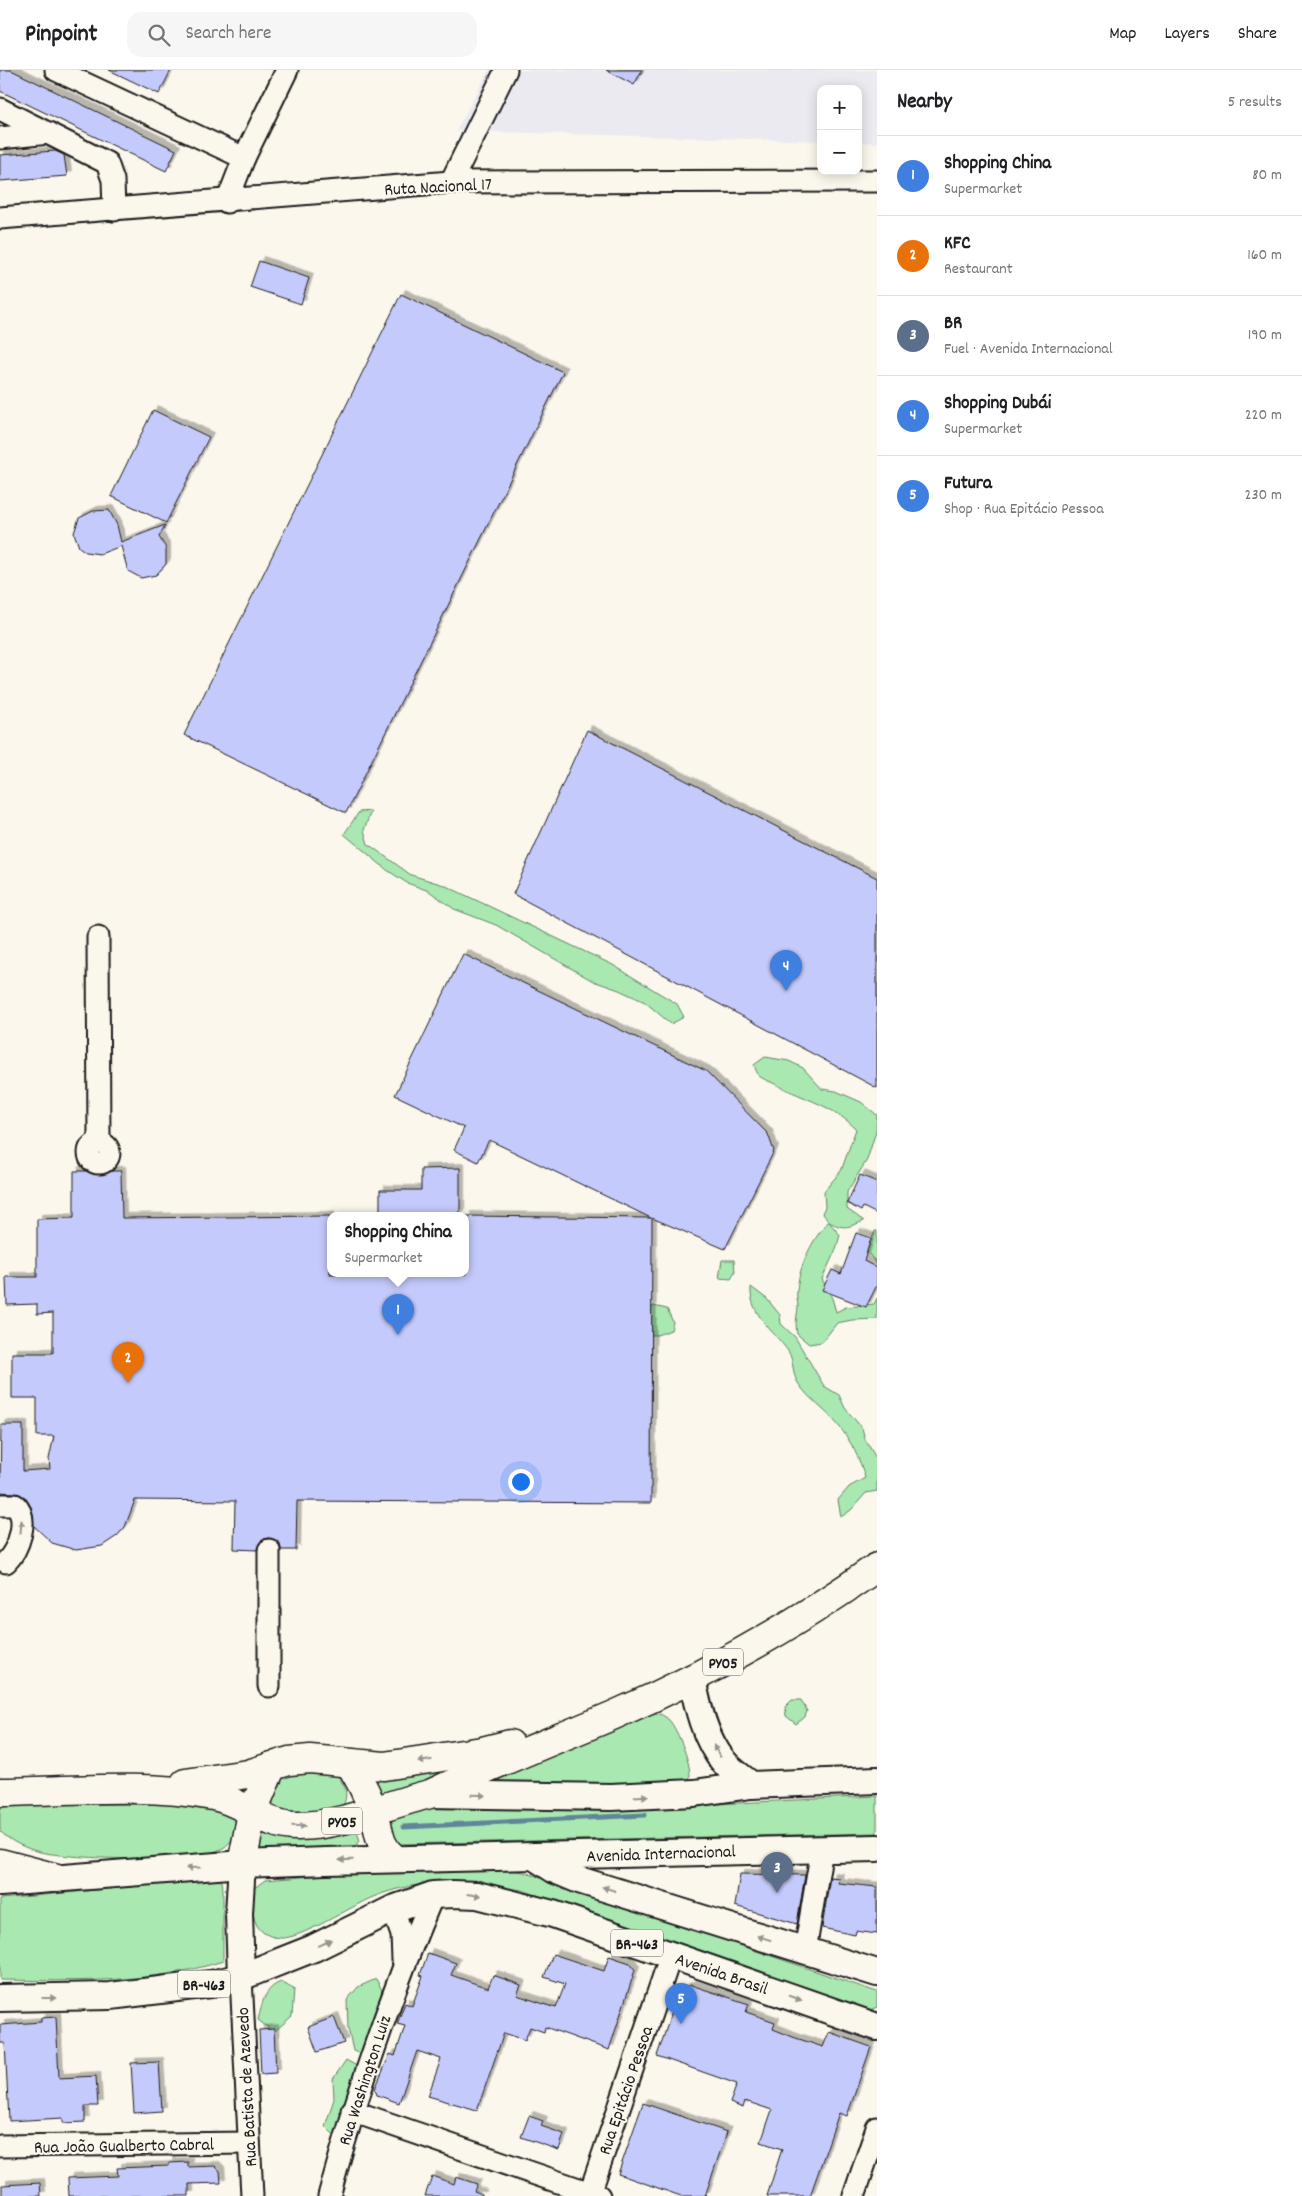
<!DOCTYPE html>
<meta charset="utf-8">
<style>
:root{--surface:#fff;--page:#f6f6f6;--text:#202124;--muted:#757577;--line:#e0e0e0;--accent:#1f6fb2}
body{margin:0;font-family:Dekko,sans-serif;background:var(--page);color:var(--text)}
.controls{position:absolute;right:15px;top:15px;display:grid;overflow:hidden;border-radius:10px;box-shadow:0 2px 12px #0003}
.controls button{width:45px;height:45px;display:grid;place-items:center;padding:0;border:0;border-bottom:1px solid var(--line);background:var(--surface);color:var(--text);font:25px sans-serif}
.you{position:absolute;left:520px;top:1411px;width:18px;height:18px;margin:-12px;border:4px solid #fff;border-radius:50%;background:#1a73e8;box-shadow:0 0 0 8px #1a73e833}
.badge{display:grid;place-items:center;width:32px;height:32px;border-radius:50%;background:var(--accent);color:#fff;font-size:16px;font-weight:700}
.pin{position:absolute;translate:-50% -41px;filter:drop-shadow(0 1px 2px #0008)}
.pin::after{content:'';position:absolute;top:26px;width:18px;height:15px;background:inherit;clip-path:polygon(0 0,100% 0,50% 100%)}
.popup{position:absolute;left:327px;top:1142px;width:142px;height:65px;box-sizing:border-box;display:grid;place-content:center;border-radius:10px;background:var(--surface);filter:drop-shadow(0 1px 4px #0005);font-size:16px;white-space:nowrap;color:var(--muted)}
.popup b{font-size:19px;color:var(--text)}
.popup::after{content:'';position:absolute;left:50%;top:100%;margin-left:-10px;border:10px solid transparent;border-top-color:var(--surface)}
.list{margin:0;padding:0;list-style:none}
h2{display:flex;justify-content:space-between;align-items:center;height:65px;margin:0;padding:0 20px;font-size:21px}
h2 small{font-size:16px;font-weight:400;color:var(--muted)}
.list li{display:grid;grid-template-columns:32px 1fr auto;gap:15px;align-items:center;box-sizing:border-box;height:80px;padding:0 20px;border-top:1px solid var(--line)}
.list b{display:block;font-size:19px;white-space:nowrap}
.list p{margin:0;font-size:16px;white-space:nowrap;color:var(--muted)}
.list em{font-size:16px;font-style:normal;color:var(--muted)}
.icon{flex:none;width:28px;height:28px;fill:none;stroke:currentColor;stroke-width:2;stroke-linecap:round;stroke-linejoin:round}
.map{position:relative;flex:none;width:877px;height:2126px;overflow:hidden}
header{display:flex;align-items:center;gap:30px;box-sizing:border-box;height:70px;padding:0 25px;background:var(--surface);border-bottom:1px solid var(--line)}
header strong{font-size:24px}
nav{display:flex;gap:28px;margin-inline-start:auto;font-size:18px}
.search{width:350px;height:45px;background:var(--page);display:flex;align-items:center;gap:12px;box-sizing:border-box;padding:0 18px;border-radius:15px;color:var(--muted);font-size:19px}
main{display:flex}
aside{flex:1;background:var(--surface)}
.map>svg:first-child{display:block}
.built{fill:#ebeaf1}
.green{fill:#a9e8b0;stroke:#628266}
.lines{fill:none;stroke-linecap:round;stroke-linejoin:round}
.stream{stroke:#5f8699;stroke-width:5}
.building{fill:#c5cafc;stroke:#1c1c1c;filter:url(#shadow)}
.minor-casing{stroke:#1c1c1c;stroke-width:25}
.major-casing{stroke:#1c1c1c;stroke-width:30}
.highway-casing{stroke:#1c1c1c;stroke-width:31}
.minor{stroke:#fbf7ec;stroke-width:21}
.major{stroke:#fbf7ec;stroke-width:26}
.highway{stroke:#fbf7ec;stroke-width:28}
.oneway{fill:#97948e}
.labels{text-anchor:middle;stroke-width:4.5;stroke-linejoin:round;paint-order:stroke}
.shield{fill:#fbf7ec;stroke:#5f5e5a;stroke-width:1}
.shield-label{font-size:16px;font-weight:bold;fill:#1c1c1c}
.street-label{font-size:18px;fill:#1c1c1c;stroke:#fbf7ec}
</style>
<header>
<strong>Pinpoint</strong>
<div class="search"><svg class="icon" aria-label="search" viewBox="0 0 24 24"><circle cx="10" cy="10" r="6"/><path d="M15 15l6 6"/></svg>Search here</div>
<nav><a>Map</a><a>Layers</a><a>Share</a></nav>
</header>
<main>
<div class="map">
<svg width="877" height="2126" viewBox="0 0 877 2126">
<defs>
<filter id="shadow"><feDropShadow dx="4.5" dy="-4.5" stdDeviation="0" flood-color="#0004"/></filter>
</defs>
<rect width="100%" height="100%" fill="#fbf7ec"/>
<filter id="ink" filterUnits="userSpaceOnUse"><feTurbulence type="fractalNoise" baseFrequency=".02" numOctaves="2"/><feDisplacementMap in="SourceGraphic" scale="10" xChannelSelector="R" yChannelSelector="G"/><feConvolveMatrix kernelMatrix="1 2 1 2 8 2 1 2 1" color-interpolation-filters="sRGB"/></filter>
<g filter="url(#ink)">
<!-- built -->
<polygon class="built" points="489,0 877,0 877,73 858,72 858,19 821,19 821,71 456,61"/>
<!-- green -->
<g class="green">
<polygon points="371,741 364,760 368,774 411,805 444,815 613,895 677,934 684,947 671,954 645,932 619,920 593,911 496,855 454,839 429,821 407,813 387,800 344,764 359,742"/>
<path d="M 765,987 L 789,991 L 803,998 L 822,1019 L 836,1021 L 861,1032 L 877,1045 L 876,1061 L 867,1090 L 847,1122 L 847,1139 L 864,1151 C 848,1157 845,1160 829,1152 L 840,1165 L 836,1179 L 822,1209 L 832,1228 L 836,1242 L 846,1237 L 874,1234 L 877,1228 L 877,1249 L 852,1250 L 837,1253 L 822,1272 L 809,1274 L 797,1264 C 795,1253 797,1247 798,1237 C 798,1232 796,1226 797,1221 C 799,1196 812,1169 829,1151 L 822,1143 L 825,1137 L 824,1121 L 841,1101 L 856,1059 C 834,1036 804,1029 777,1015 C 772,1012 764,1010 759,1006 C 757,1003 755,998 754,995 Z"/>
<polygon points="875,1161 877,1161 877,1195 867,1181"/>
<polygon points="722,1190 734,1190 735,1202 731,1209 719,1208"/>
<path d="M 751,1217 L 767,1229 L 780,1245 L 781,1254 L 795,1267 L 824,1316 L 839,1325 L 845,1338 L 862,1358 L 865,1369 L 877,1390 L 877,1421 L 866,1423 L 851,1440 L 841,1447 L 838,1430 L 849,1417 L 865,1408 C 861,1391 850,1369 838,1355 C 826,1340 809,1330 798,1313 C 792,1304 794,1290 788,1281 C 773,1260 749,1244 751,1217 Z"/>
<polygon points="653,1236 667,1239 673,1252 671,1260 657,1265 649,1265 646,1249"/>
<polygon points="792,1630 801,1630 807,1641 805,1647 796,1654 786,1646 785,1637"/>
<path d="M 655,1643 C 661,1644 665,1646 669,1650 C 677,1658 694,1700 689,1709 L 660,1715 L 488,1714 L 484,1709 Z"/>
<polygon points="484,1689 434,1710 385,1724 380,1722 374,1711 375,1708"/>
<path d="M 293,1701 L 336,1704 C 345,1715 349,1723 343,1736 L 309,1749 L 275,1738 L 272,1730 L 282,1705 Z"/>
<polygon points="877,1726 877,1763 399,1774 394,1772 390,1753 393,1748 431,1737 676,1736"/>
<path d="M 177,1734 L 198,1736 L 232,1745 L 237,1753 C 235,1764 233,1772 223,1778 C 195,1794 73,1789 40,1782 C 27,1779 9,1771 0,1761 L 0,1739 L 8,1735 Z"/>
<polygon points="355,1755 360,1771 355,1777 263,1781 259,1779 258,1760"/>
<path d="M 422,1797 L 497,1798 L 524,1802 L 877,1922 L 877,1937 L 870,1940 L 522,1820 C 472,1812 421,1807 373,1827 C 351,1836 300,1870 280,1868 C 250,1865 252,1841 253,1819 L 265,1810 Z"/>
<path d="M 214,1809 L 222,1811 L 223,1819 L 223,1891 C 151,1914 74,1911 0,1910 L 0,1829 Z"/>
<polygon points="376,1909 382,1920 369,1986 353,1981 348,1958 347,1930 358,1917"/>
<path d="M 281,1912 L 294,1919 L 292,1946 L 274,1962 L 258,1950 C 262,1934 264,1918 281,1912 Z"/>
<polygon points="346,1990 364,2000 339,2070 325,2056 334,2029 333,2009"/>
</g>
<g class="lines">
<!-- stream -->
<polyline class="stream" points="403,1757 645,1745"/>
</g>
<!-- building -->
<g class="building">
<polygon points="0,0 11,0 176,80 166,101 0,21"/>
<polygon points="109,0 171,0 159,24"/>
<polygon points="606,0 642,0 634,15"/>
<polygon points="55,81 64,85 67,106 0,111 0,85"/>
<polygon points="259,191 309,208 301,234 250,217"/>
<polygon points="401,224 563,302 346,743 184,665"/>
<polygon points="153,340 209,367 166,453 111,426"/>
<polygon points="109,440 117,455 121,472 165,455 159,467 166,478 166,494 156,505 141,508 128,501 121,476 100,484 86,482 79,477 74,463 79,448 93,441"/>
<polygon points="587,660 877,808 877,1018 513,824"/>
<polygon points="463,884 706,1001 768,1064 774,1081 725,1179 652,1148 651,1433 297,1431 296,1480 281,1480 280,1473 269,1468 262,1469 257,1480 234,1479 235,1431 135,1430 125,1457 117,1466 102,1476 76,1480 52,1473 34,1456 31,1437 25,1427 15,1423 0,1422 1,1355 23,1355 23,1401 50,1399 49,1389 54,1366 37,1366 37,1328 12,1328 12,1283 53,1283 53,1243 37,1244 37,1234 7,1235 6,1207 37,1207 37,1149 74,1148 74,1101 121,1101 122,1148 330,1146 330,1204 466,1204 466,1146 651,1148 489,1070 478,1092 454,1080 464,1058 395,1025"/>
<polygon points="460,1098 460,1146 380,1146 380,1120 421,1120 421,1099"/>
<polygon points="860,1105 877,1112 877,1144 863,1137 861,1141 847,1133"/>
<polygon points="856,1163 871,1168 864,1191 877,1198 877,1215 866,1237 822,1220 832,1200 841,1204"/>
<polygon points="740,1804 805,1805 797,1854 735,1836"/>
<polygon points="830,1807 839,1808 838,1813 877,1817 877,1864 856,1861 855,1865 822,1858"/>
<polygon points="428,1883 456,1893 451,1905 488,1918 493,1905 521,1915 517,1925 556,1938 565,1914 544,1907 553,1884 604,1901 609,1886 630,1893 635,1900 609,1980 545,1957 544,1962 530,1957 525,1970 504,1963 477,2040 428,2026 441,1989 417,1981 399,2033 377,2025 375,2019 390,1984 395,1986 405,1956 397,1954 405,1933 412,1936 423,1906 420,1905"/>
<polygon points="691,1915 749,1934 746,1942 775,1952 773,1959 793,1967 823,1977 829,1962 871,1977 847,2046 839,2043 810,2126 767,2126 782,2079 761,2072 772,2040 745,2031 743,2038 730,2033 737,2014 657,1986 679,1921"/>
<polygon points="56,1947 59,2008 96,2006 98,2036 85,2036 85,2052 63,2053 63,2048 9,2051 5,1973 0,1973 0,1955 41,1952 41,1948"/>
<polygon points="334,1947 344,1973 317,1982 308,1957"/>
<polygon points="274,1959 276,2003 261,2004 259,1960"/>
<polygon points="159,1992 162,2041 134,2043 131,1993"/>
<polygon points="643,2033 727,2062 705,2126 681,2126 618,2104"/>
<polygon points="529,2046 543,2051 541,2056 564,2064 559,2080 521,2067"/>
<polygon points="188,2092 188,2097 215,2096 220,2101 221,2113 189,2114 189,2126 69,2126 68,2108 118,2106 117,2098 169,2096 169,2093"/>
<polygon points="432,2106 454,2114 456,2107 477,2114 474,2121 482,2124 482,2126 425,2126"/>
<polygon points="40,2113 41,2126 2,2126 2,2115"/>
</g>
<g class="lines">
<defs>
<g id="minor">
<polyline points="56,0 244,88 227,132"/>
<polyline points="0,39 107,93 113,110 114,140"/>
<polyline points="0,68 49,63"/>
<polyline points="244,88 287,0"/>
<polyline points="451,112 506,0"/>
<polyline points="0,148 451,112 877,111"/>
<polyline points="98,867 99,1072"/>
<circle cx="99" cy="1083" r="10"/>
<path d="M 0,1435 L 15,1435 C 30,1449 18,1480 6,1492"/>
<polyline points="269,1616 269,1480"/>
<polyline points="393,1839 402,1865 403,1890"/>
<polyline points="805,1881 822,1779"/>
<polyline points="241,1907 252,2126"/>
<polyline points="352,2041 599,2126"/>
<polyline points="0,2076 249,2073"/>
<path d="M 329,2126 C 357,2023 391,1924 433,1825"/>
<polyline points="589,2126 671,1885"/>
<polyline points="854,2126 877,2058"/>
</g>
<g id="major">
<path d="M 692,1608 C 697,1635 705,1670 724,1692 C 731,1701 743,1708 751,1715"/>
<polyline points="430,1724 611,1727 694,1723 751,1715 877,1710"/>
<polyline points="535,1787 555,1800 579,1810 877,1903"/>
<polyline points="0,1813 242,1794 326,1791 877,1778"/>
<polyline points="241,1907 239,1843 242,1794"/>
<polyline points="0,1928 110,1926 211,1914 241,1907 314,1878 393,1839 433,1825 453,1824 477,1825 553,1844 877,1957"/>
</g>
<g id="highway">
<path d="M 350,1694 C 359,1708 367,1724 373,1740 C 380,1759 377,1775 394,1788"/>
<polyline points="185,1713 248,1704 289,1691 310,1689 384,1696 482,1681 510,1674"/>
<path d="M 0,1722 C 70,1721 144,1713 213,1726 C 243,1731 266,1757 298,1756 C 344,1756 386,1734 430,1724 C 490,1695 553,1671 614,1645 C 707,1605 795,1555 877,1497"/>
<polyline points="0,1793 57,1808"/>
<polyline points="242,1794 252,1743 272,1696"/>
</g>
</defs>
<!-- minor casing -->
<use href="#minor" class="minor-casing"/>
<!-- major casing -->
<use href="#major" class="major-casing"/>
<!-- highway casing -->
<use href="#highway" class="highway-casing"/>
<!-- minor -->
<use href="#minor" class="minor"/>
<!-- major -->
<use href="#major" class="major"/>
<!-- highway -->
<use href="#highway" class="highway"/>
</g>
<!-- one-way arrows -->
<defs><path id="oneway-solid" d="M-6-.8H1V-3.2L6.5 0L1 3.2V.8H-6Z" transform="scale(1.25)"/></defs>
<g class="oneway">
<use href="#oneway-solid" transform="translate(21 1457) rotate(-85)"/>
<use href="#oneway-solid" transform="translate(717 1681) rotate(-120)"/>
<use href="#oneway-solid" transform="translate(425 1691) rotate(170)"/>
<use href="#oneway-solid" transform="translate(479 1725) rotate(1)"/>
<use href="#oneway-solid" transform="translate(641 1726) rotate(-3)"/>
<use href="#oneway-solid" transform="translate(299 1756) rotate(2)"/>
<use href="#oneway-solid" transform="translate(346 1790) rotate(178)"/>
<use href="#oneway-solid" transform="translate(193 1798) rotate(176)"/>
<use href="#oneway-solid" transform="translate(609 1819) rotate(-163)"/>
<use href="#oneway-solid" transform="translate(474 1825) rotate(7)"/>
<use href="#oneway-solid" transform="translate(764 1868) rotate(-163)"/>
<use href="#oneway-solid" transform="translate(325 1873) rotate(-25)"/>
<use href="#oneway-solid" transform="translate(49 1928)"/>
<use href="#oneway-solid" transform="translate(795 1928) rotate(19)"/>
</g>
</g>
<g class="labels">
<!-- shield labels -->
<g class="shield">
<rect x="703" y="1578.5" width="40" height="27" rx="4"/>
<rect x="322" y="1737.5" width="40" height="27" rx="4"/>
<rect x="611" y="1859.5" width="52" height="27" rx="4"/>
<rect x="178" y="1900.5" width="52" height="27" rx="4"/>
</g>
<g class="shield-label">
<text x="723" y="1598">PY05</text>
<text x="342" y="1757">PY05</text>
<text x="637" y="1879">BR-463</text>
<text x="204" y="1920">BR-463</text>
</g>
<!-- street labels -->
<g class="street-label">
<text transform="translate(438 116) rotate(-3)" y="6">Ruta Nacional 17</text>
<text transform="translate(661 1783) rotate(-2)" y="6">Avenida Internacional</text>
<text transform="translate(722 1903) rotate(19)" y="6">Avenida Brasil</text>
<text transform="translate(364 2010) rotate(-72)" y="6">Rua Washington Luiz</text>
<text transform="translate(246 2017) rotate(-93)" y="6">Rua Batista de Azevedo</text>
<text transform="translate(625 2020) rotate(-71)" y="6">Rua Epitácio Pessoa</text>
<text transform="translate(124 2075) rotate(-1)" y="6">Rua João Gualberto Cabral</text>
</g>
</g>
</svg>
<div class="controls">
<button>+</button>
<button>−</button>
</div>
<div class="you"></div>
<div class="pin badge" style="left:398px;top:1265px;background:#3f7fe0">1</div>
<div class="popup"><b>Shopping China</b>Supermarket</div>
<div class="pin badge" style="left:128px;top:1313px;background:#e8710a">2</div>
<div class="pin badge" style="left:777px;top:1823px;background:#5c6f8a">3</div>
<div class="pin badge" style="left:786px;top:921px;background:#3f7fe0">4</div>
<div class="pin badge" style="left:681px;top:1954px;background:#3f7fe0">5</div>
</div>
<aside>
<h2>Nearby<small>5 results</small></h2>
<ul class="list">
<li><span class="badge" style="background:#3f7fe0">1</span><div><b>Shopping China</b><p>Supermarket</p></div><em>80 m</em></li>
<li><span class="badge" style="background:#e8710a">2</span><div><b>KFC</b><p>Restaurant</p></div><em>160 m</em></li>
<li><span class="badge" style="background:#5c6f8a">3</span><div><b>BR</b><p>Fuel · Avenida Internacional</p></div><em>190 m</em></li>
<li><span class="badge" style="background:#3f7fe0">4</span><div><b>Shopping Dubái</b><p>Supermarket</p></div><em>220 m</em></li>
<li><span class="badge" style="background:#3f7fe0">5</span><div><b>Futura</b><p>Shop · Rua Epitácio Pessoa</p></div><em>230 m</em></li>
</ul>
</aside>
</main>
